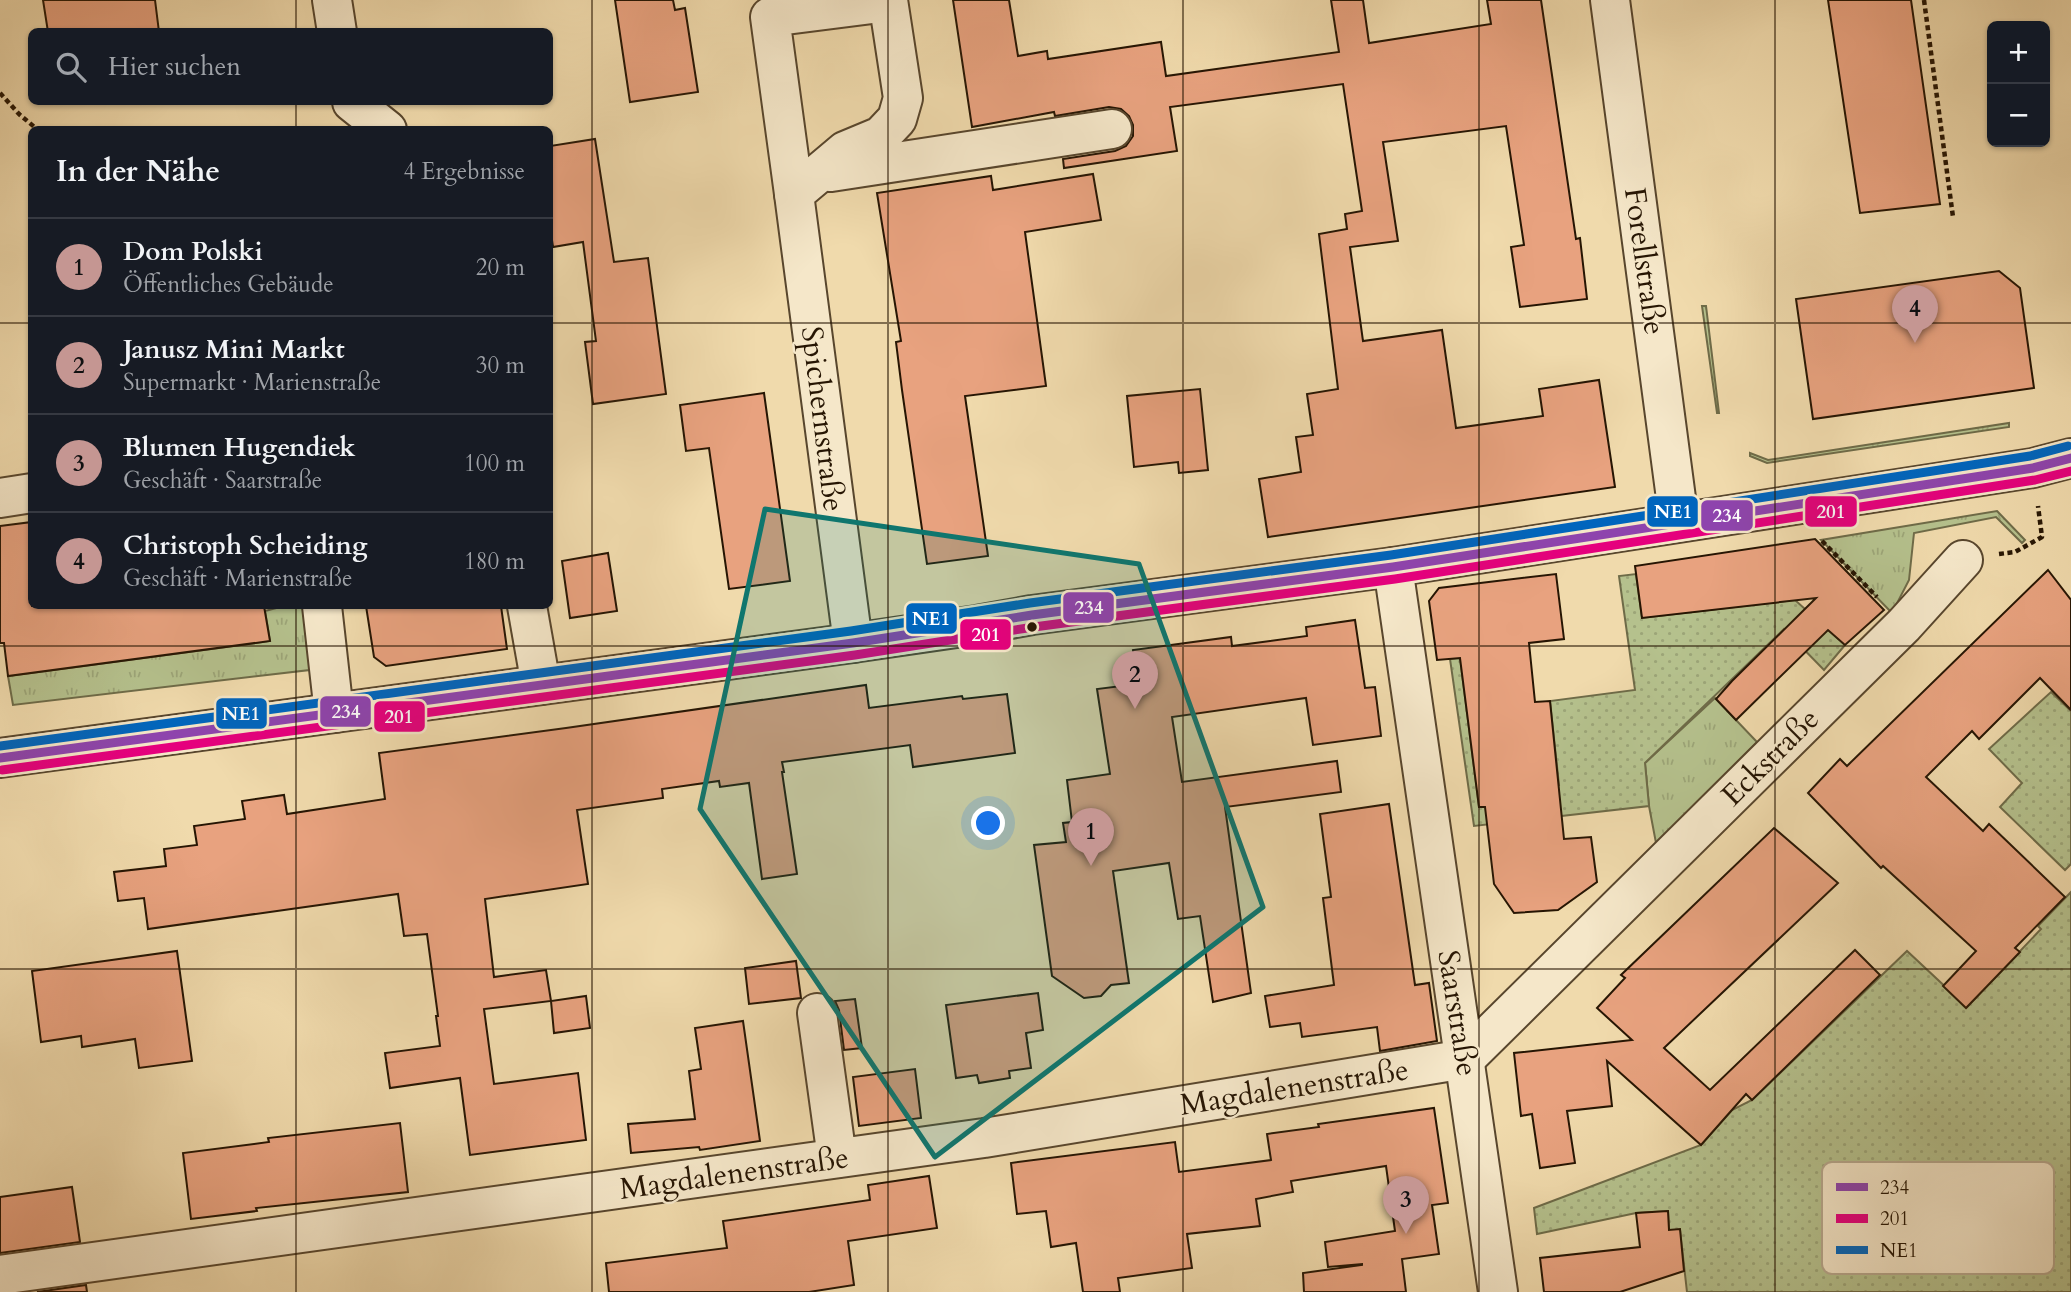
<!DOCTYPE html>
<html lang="de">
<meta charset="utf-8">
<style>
:root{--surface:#171b24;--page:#242831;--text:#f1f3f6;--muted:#9ea1a6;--line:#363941;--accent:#c59692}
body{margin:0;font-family:Cardo,serif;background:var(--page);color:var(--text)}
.controls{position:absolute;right:21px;top:21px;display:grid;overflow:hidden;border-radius:10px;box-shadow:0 2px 5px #0004}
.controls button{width:63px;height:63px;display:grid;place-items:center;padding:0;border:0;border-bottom:2px solid var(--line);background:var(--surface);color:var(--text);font:35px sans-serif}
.you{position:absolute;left:989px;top:824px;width:24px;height:24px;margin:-18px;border:5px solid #fff;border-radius:50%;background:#1a73e8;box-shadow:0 0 0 10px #1a73e833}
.badge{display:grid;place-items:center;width:46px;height:46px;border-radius:50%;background:var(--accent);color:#111;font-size:23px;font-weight:700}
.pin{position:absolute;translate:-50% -58px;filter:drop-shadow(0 2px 4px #0008)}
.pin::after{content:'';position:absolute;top:37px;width:24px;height:21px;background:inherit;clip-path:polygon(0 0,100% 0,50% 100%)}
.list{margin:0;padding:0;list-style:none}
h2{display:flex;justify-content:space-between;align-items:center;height:91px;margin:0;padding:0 28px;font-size:30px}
h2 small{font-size:23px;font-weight:400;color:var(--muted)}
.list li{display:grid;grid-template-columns:46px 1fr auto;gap:21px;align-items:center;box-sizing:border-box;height:98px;padding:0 28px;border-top:2px solid var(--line)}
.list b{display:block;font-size:26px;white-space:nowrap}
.list p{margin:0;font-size:23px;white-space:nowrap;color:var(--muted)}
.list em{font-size:23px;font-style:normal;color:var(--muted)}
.icon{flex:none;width:38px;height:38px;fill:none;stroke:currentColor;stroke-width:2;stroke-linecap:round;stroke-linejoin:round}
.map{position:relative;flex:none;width:2071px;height:1292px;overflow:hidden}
.search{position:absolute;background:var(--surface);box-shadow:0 2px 5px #0004;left:28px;top:28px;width:525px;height:77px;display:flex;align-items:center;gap:18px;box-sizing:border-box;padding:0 24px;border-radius:10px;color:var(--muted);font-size:26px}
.panel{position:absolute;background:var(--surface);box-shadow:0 2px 5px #0004;left:28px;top:126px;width:525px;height:483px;border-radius:10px}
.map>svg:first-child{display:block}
.grass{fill:url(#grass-tufts);stroke:#6e6b48;stroke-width:2}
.garden{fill:url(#garden-dots);stroke:#6e6b48;stroke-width:2}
.building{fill:#e8a27f;stroke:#261503;stroke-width:2}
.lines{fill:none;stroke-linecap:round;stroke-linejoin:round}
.minor-casing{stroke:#58462d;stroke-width:42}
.path{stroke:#261503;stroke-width:4.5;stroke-dasharray:5 3.5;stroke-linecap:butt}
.minor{stroke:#f5e7c9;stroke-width:38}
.bus-1-casing{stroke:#f5e7c9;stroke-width:14}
.bus-2-casing{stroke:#f5e7c9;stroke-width:14}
.bus-3-casing{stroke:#f5e7c9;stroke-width:14}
.bus-1{stroke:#8e44ad;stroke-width:9}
.bus-2{stroke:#e5007d;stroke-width:9}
.bus-3{stroke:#0065bd;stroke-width:9}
.marked{fill:#0f766e;fill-opacity:0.2;stroke:#0f766e;stroke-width:5;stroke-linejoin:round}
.grid{fill:none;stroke:#261503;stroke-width:2;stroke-opacity:0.55}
.bus-dot{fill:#261503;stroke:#f5e7c9;stroke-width:2.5}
.labels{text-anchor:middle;stroke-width:5;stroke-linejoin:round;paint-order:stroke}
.street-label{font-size:30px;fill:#261503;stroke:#f5e7c9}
.key{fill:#f5e7c9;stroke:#b7a88e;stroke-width:2}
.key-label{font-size:19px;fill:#261503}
.line-badge{stroke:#f5e7c9;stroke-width:2.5}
.badge-label{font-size:19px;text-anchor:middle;font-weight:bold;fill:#fff}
</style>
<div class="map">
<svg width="2071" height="1292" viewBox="0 0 2071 1292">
<defs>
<pattern id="grass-tufts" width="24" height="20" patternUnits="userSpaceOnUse" patternTransform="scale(1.75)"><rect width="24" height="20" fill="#b5c18d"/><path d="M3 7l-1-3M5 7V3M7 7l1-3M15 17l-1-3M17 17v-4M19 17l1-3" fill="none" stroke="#9ca578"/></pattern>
<pattern id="garden-dots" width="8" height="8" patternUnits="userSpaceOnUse" patternTransform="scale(1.75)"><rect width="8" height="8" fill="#b5c18d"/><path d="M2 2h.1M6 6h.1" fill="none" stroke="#9ca578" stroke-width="1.8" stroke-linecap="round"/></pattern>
</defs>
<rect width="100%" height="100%" fill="#f0daac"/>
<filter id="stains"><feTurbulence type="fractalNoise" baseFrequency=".00286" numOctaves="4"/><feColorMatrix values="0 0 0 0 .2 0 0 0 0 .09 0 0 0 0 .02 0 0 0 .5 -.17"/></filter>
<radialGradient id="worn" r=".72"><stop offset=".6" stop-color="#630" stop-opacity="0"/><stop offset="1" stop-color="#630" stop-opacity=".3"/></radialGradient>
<!-- grass -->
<g class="grass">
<polygon points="1702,306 1706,306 1719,413 1717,413"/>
<polygon points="2009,423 2009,427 1767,463 1750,456 1750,453 1768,460"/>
<polygon points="1997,511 2025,540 2022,543 1996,517 1914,533 1909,580 1892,613 1821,540"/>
<polygon points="284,606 311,606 318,669 13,705 8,676 270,641 265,611"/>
<polygon points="1715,698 1757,742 1656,843 1649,806 1645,763"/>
</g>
<!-- garden -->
<g class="garden">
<polygon points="1636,574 1642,618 1795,600 1845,645 1824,670 1784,629 1645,763 1649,806 1474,826 1450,659 1460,658 1479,807 1497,805 1495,792 1559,785 1550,701 1635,690 1619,576"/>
<polygon points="2051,692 2071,711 2071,864 2065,870 2000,807 2022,783 1989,749"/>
<polygon points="2071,892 2071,1292 1687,1292 1680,1230 1669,1230 1668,1211 1636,1213 1537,1234 1534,1208 1701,1145 1732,1110 1752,1100 1907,951 1967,1007 2041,929 2038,926"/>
</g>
<!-- building -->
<g class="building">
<polygon points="43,0 155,0 159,32 48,32"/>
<polygon points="615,0 673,0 675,10 685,8 698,92 630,102"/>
<polygon points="953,0 1009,0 1018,56 1047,51 1048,59 1161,42 1166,76 1339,52 1331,0 1363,0 1369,43 1491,24 1487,0 1541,0 1576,239 1580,238 1587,299 1520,307 1511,247 1524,245 1506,126 1383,142 1398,241 1350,247 1363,341 1442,330 1456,428 1543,416 1539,389 1599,380 1615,487 1268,537 1259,479 1301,472 1296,437 1313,435 1307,394 1338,389 1319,234 1347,229 1345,214 1362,211 1343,84 1170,107 1177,151 1064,168 1063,159 1115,151 1126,146 1133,136 1133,125 1129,116 1121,109 1109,107 1055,116 1054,112 972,127"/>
<polygon points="1828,0 1911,0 1940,204 1860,213"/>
<polygon points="595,139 614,262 648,258 666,394 593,404 585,342 596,341 583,242 553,247 550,227 550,146"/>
<polygon points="1093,174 1101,220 1025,232 1046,386 965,396 988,556 927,564 902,390 896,342 901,341 877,193 991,176 993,190"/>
<polygon points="1999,271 2020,288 2034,388 1813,419 1796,299"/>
<polygon points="1200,389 1208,470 1179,473 1178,462 1134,467 1127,396"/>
<polygon points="764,393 790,581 729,589 709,448 686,451 680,405"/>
<polygon points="32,522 32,606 264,606 270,641 8,676 4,643 0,643 0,526"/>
<polygon points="1815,539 1884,610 1845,645 1828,630 1736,720 1716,699 1732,681 1816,598 1642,618 1635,566"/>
<polygon points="608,553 617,611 570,618 562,561"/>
<polygon points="2048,570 2071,600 2071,710 2040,678 1979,739 1972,731 1926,777 1983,831 1989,824 2065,897 2015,948 2020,952 1966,1008 1943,986 1976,951 1883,866 1881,868 1808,793 1840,759 1847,766"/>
<polygon points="1556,574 1564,639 1529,643 1535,702 1550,701 1564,839 1591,837 1597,882 1558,910 1514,913 1494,884 1485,807 1479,807 1460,658 1437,660 1429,601 1439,588"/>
<polygon points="366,606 501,606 507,649 386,666 374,657"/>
<polygon points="1355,620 1365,688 1375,687 1381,736 1313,745 1306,698 1172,717 1182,782 1337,761 1341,792 1225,807 1251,993 1213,1002 1200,916 1178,919 1169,863 1113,871 1129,983 1111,985 1101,996 1084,998 1052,976 1034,845 1066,842 1063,823 1072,822 1067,780 1110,774 1097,689 1138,684 1133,650 1231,637 1232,646 1307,636 1306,627"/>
<polygon points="866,685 869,708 962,696 963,699 1007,694 1015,753 913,767 910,745 782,762 784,772 782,772 797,874 762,879 749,783 720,787 719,781 662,789 663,798 577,810 588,884 485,899 494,977 546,970 551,1001 484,1009 494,1084 578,1073 586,1140 470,1155 460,1078 390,1088 385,1053 440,1046 436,1016 438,1016 427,934 404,936 398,894 148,929 144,898 118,901 114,872 166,866 164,849 197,845 194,826 245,819 242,801 284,795 287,814 385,799 379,753 566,728"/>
<polygon points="1389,804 1415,985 1429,983 1437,1041 1380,1051 1377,1027 1302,1037 1300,1023 1270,1027 1265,996 1334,985 1323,898 1331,897 1320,814"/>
<polygon points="1774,828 1838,883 1664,1048 1710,1090 1855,950 1880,975 1752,1100 1746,1094 1701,1145 1607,1061 1612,1106 1567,1111 1575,1163 1540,1168 1532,1114 1521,1116 1514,1053 1632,1040 1597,1008 1625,978 1621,975"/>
<polygon points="177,951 192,1061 139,1068 135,1039 82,1047 81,1036 41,1042 32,971"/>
<polygon points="796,961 801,998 749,1004 745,968"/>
<polygon points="1038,993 1043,1030 1026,1033 1031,1068 1009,1071 1010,1078 979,1083 977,1075 956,1078 946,1005"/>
<polygon points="586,996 590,1028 554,1033 551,1001"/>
<polygon points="855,999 862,1048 844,1050 839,1010 835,1001"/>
<polygon points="743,1021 760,1141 700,1150 699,1147 631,1153 628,1124 695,1119 689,1071 701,1069 695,1028"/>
<polygon points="915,1069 921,1118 859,1126 853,1077"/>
<polygon points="1434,1108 1448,1203 1432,1205 1439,1254 1402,1259 1406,1292 1304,1292 1303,1273 1362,1265 1362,1264 1328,1267 1325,1242 1395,1231 1386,1166 1291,1181 1293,1192 1256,1199 1260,1226 1187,1234 1192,1268 1118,1278 1120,1292 1083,1292 1076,1243 1051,1247 1046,1211 1017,1214 1011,1163 1175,1142 1179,1172 1271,1160 1267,1134 1319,1127 1318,1124"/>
<polygon points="400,1123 408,1192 256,1208 257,1211 191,1219 183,1153 269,1142 268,1138"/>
<polygon points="929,1176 937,1228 848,1241 854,1285 809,1292 609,1292 606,1263 727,1248 723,1221 870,1200 868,1185"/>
<polygon points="72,1187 80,1242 0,1253 0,1197"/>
<polygon points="1668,1211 1669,1230 1680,1229 1684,1271 1620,1292 1544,1292 1540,1258 1640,1247 1636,1213"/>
<polygon points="86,1285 87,1292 37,1292"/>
</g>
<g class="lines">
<defs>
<g id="minor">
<polyline points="332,0 337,32"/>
<polyline points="1610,0 1679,521"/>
<polyline points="352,102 387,130"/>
<polyline points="831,172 1112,129"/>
<polyline points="794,194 770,17 888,2"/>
<polyline points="0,498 32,493"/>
<polyline points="1393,567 1498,1292"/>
<polyline points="322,606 334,713"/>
<polyline points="527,606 541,685"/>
<polyline points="853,643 794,194 845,151 881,136 897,119 903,98 888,0"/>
<polyline points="0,758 853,643 977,625 1032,615 1393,567 2033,468 2071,458"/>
<polyline points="817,1013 837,1158"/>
<polyline points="0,1275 984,1138 1465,1059 1904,625 1963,560"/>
</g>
</defs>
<!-- minor casing -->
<use href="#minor" class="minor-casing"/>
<!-- path -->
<g class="path">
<polyline points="1924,0 1953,217"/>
<polyline points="0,93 19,114 38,130"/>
<polyline points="1822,541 1877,597"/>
<polyline points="1999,554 2015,552 2042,537 2038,506"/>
</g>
<!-- minor -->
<use href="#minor" class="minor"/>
<defs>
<polyline id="bus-1" points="0,758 853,643 1032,615 1393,567 2033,468 2071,458"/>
<polyline id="bus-2" points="2,770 855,655 1034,627 1395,579 2035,480 2071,471"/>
<polyline id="bus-3" points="0,746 851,631 1030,603 1391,555 2030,456 2068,446"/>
</defs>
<!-- bus-1 casing -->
<use href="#bus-1" class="bus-1-casing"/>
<!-- bus-2 casing -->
<use href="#bus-2" class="bus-2-casing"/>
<!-- bus-3 casing -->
<use href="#bus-3" class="bus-3-casing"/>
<!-- bus-1 -->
<use href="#bus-1" class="bus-1"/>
<!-- bus-2 -->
<use href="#bus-2" class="bus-2"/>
<!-- bus-3 -->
<use href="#bus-3" class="bus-3"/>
</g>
<!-- marked area -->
<path class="marked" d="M 765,509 L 1139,564 L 1263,907 L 935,1157 L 700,809 Z"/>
<!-- grid -->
<path class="grid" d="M 296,0 L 296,32M 592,0 L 592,1292M 888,0 L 888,1292M 1183,0 L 1183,1292M 1479,0 L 1479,1292M 1775,0 L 1775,1292M 296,102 L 296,130M 0,323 L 32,323M 550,323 L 2071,323M 296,606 L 296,1292M 0,646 L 2071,646M 0,969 L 2071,969"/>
<!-- markers -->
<circle class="bus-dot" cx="1032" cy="627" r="6"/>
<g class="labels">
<!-- street labels -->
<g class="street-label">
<text transform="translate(1645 261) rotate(82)" y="10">Forellstraße</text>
<text transform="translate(823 419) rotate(83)" y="10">Spichernstraße</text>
<text transform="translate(1770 757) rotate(-45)" y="10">Eckstraße</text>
<text transform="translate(1458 1013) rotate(81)" y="10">Saarstraße</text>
<text transform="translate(1294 1087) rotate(-9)" y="10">Magdalenenstraße</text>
<text transform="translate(734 1173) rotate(-8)" y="10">Magdalenenstraße</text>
</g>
</g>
<!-- legend -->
<rect x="1822" y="1162" width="232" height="112" rx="10" class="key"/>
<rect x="1836" y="1183" width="32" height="8" fill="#8e44ad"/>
<rect x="1836" y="1214" width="32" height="9" fill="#e5007d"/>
<rect x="1836" y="1246" width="32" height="8" fill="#0065bd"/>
<g class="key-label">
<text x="1880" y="1194">234</text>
<text x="1880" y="1225">201</text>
<text x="1880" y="1257">NE1</text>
</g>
<g class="line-badge">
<rect x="1646" y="495" width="53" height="33" rx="7" fill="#0065bd"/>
<rect x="1804" y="495" width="54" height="33" rx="7" fill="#e5007d"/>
<rect x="1700" y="499" width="54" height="33" rx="7" fill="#8e44ad"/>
<rect x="1062" y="591" width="53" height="33" rx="7" fill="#8e44ad"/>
<rect x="905" y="602" width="53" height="33" rx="7" fill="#0065bd"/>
<rect x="959" y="618" width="53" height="33" rx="7" fill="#e5007d"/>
<rect x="319" y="695" width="53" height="33" rx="7" fill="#8e44ad"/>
<rect x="215" y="697" width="53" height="33" rx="7" fill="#0065bd"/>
<rect x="373" y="700" width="53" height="33" rx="7" fill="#e5007d"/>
</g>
<g class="badge-label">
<text x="1673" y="518">NE1</text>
<text x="1831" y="518">201</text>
<text x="1727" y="522">234</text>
<text x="1089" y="614">234</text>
<text x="931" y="625">NE1</text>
<text x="986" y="641">201</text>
<text x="346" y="718">234</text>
<text x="241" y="720">NE1</text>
<text x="399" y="723">201</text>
</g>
<rect width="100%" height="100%" filter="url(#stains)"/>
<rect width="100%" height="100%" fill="url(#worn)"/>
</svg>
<div class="controls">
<button>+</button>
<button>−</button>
</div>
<div class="you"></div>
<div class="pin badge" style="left:1091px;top:866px">1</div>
<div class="pin badge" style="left:1135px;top:709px">2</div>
<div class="pin badge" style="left:1406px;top:1234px">3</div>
<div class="pin badge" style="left:1915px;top:343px">4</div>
<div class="search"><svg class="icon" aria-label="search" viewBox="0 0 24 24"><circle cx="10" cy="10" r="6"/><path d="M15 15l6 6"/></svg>Hier suchen</div>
<section class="panel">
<h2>In der Nähe<small>4 Ergebnisse</small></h2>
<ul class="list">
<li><span class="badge">1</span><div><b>Dom Polski</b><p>Öffentliches Gebäude</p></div><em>20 m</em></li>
<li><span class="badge">2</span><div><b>Janusz Mini Markt</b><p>Supermarkt · Marienstraße</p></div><em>30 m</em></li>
<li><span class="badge">3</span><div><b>Blumen Hugendiek</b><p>Geschäft · Saarstraße</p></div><em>100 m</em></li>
<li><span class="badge">4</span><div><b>Christoph Scheiding</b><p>Geschäft · Marienstraße</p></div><em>180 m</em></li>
</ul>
</section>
</div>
